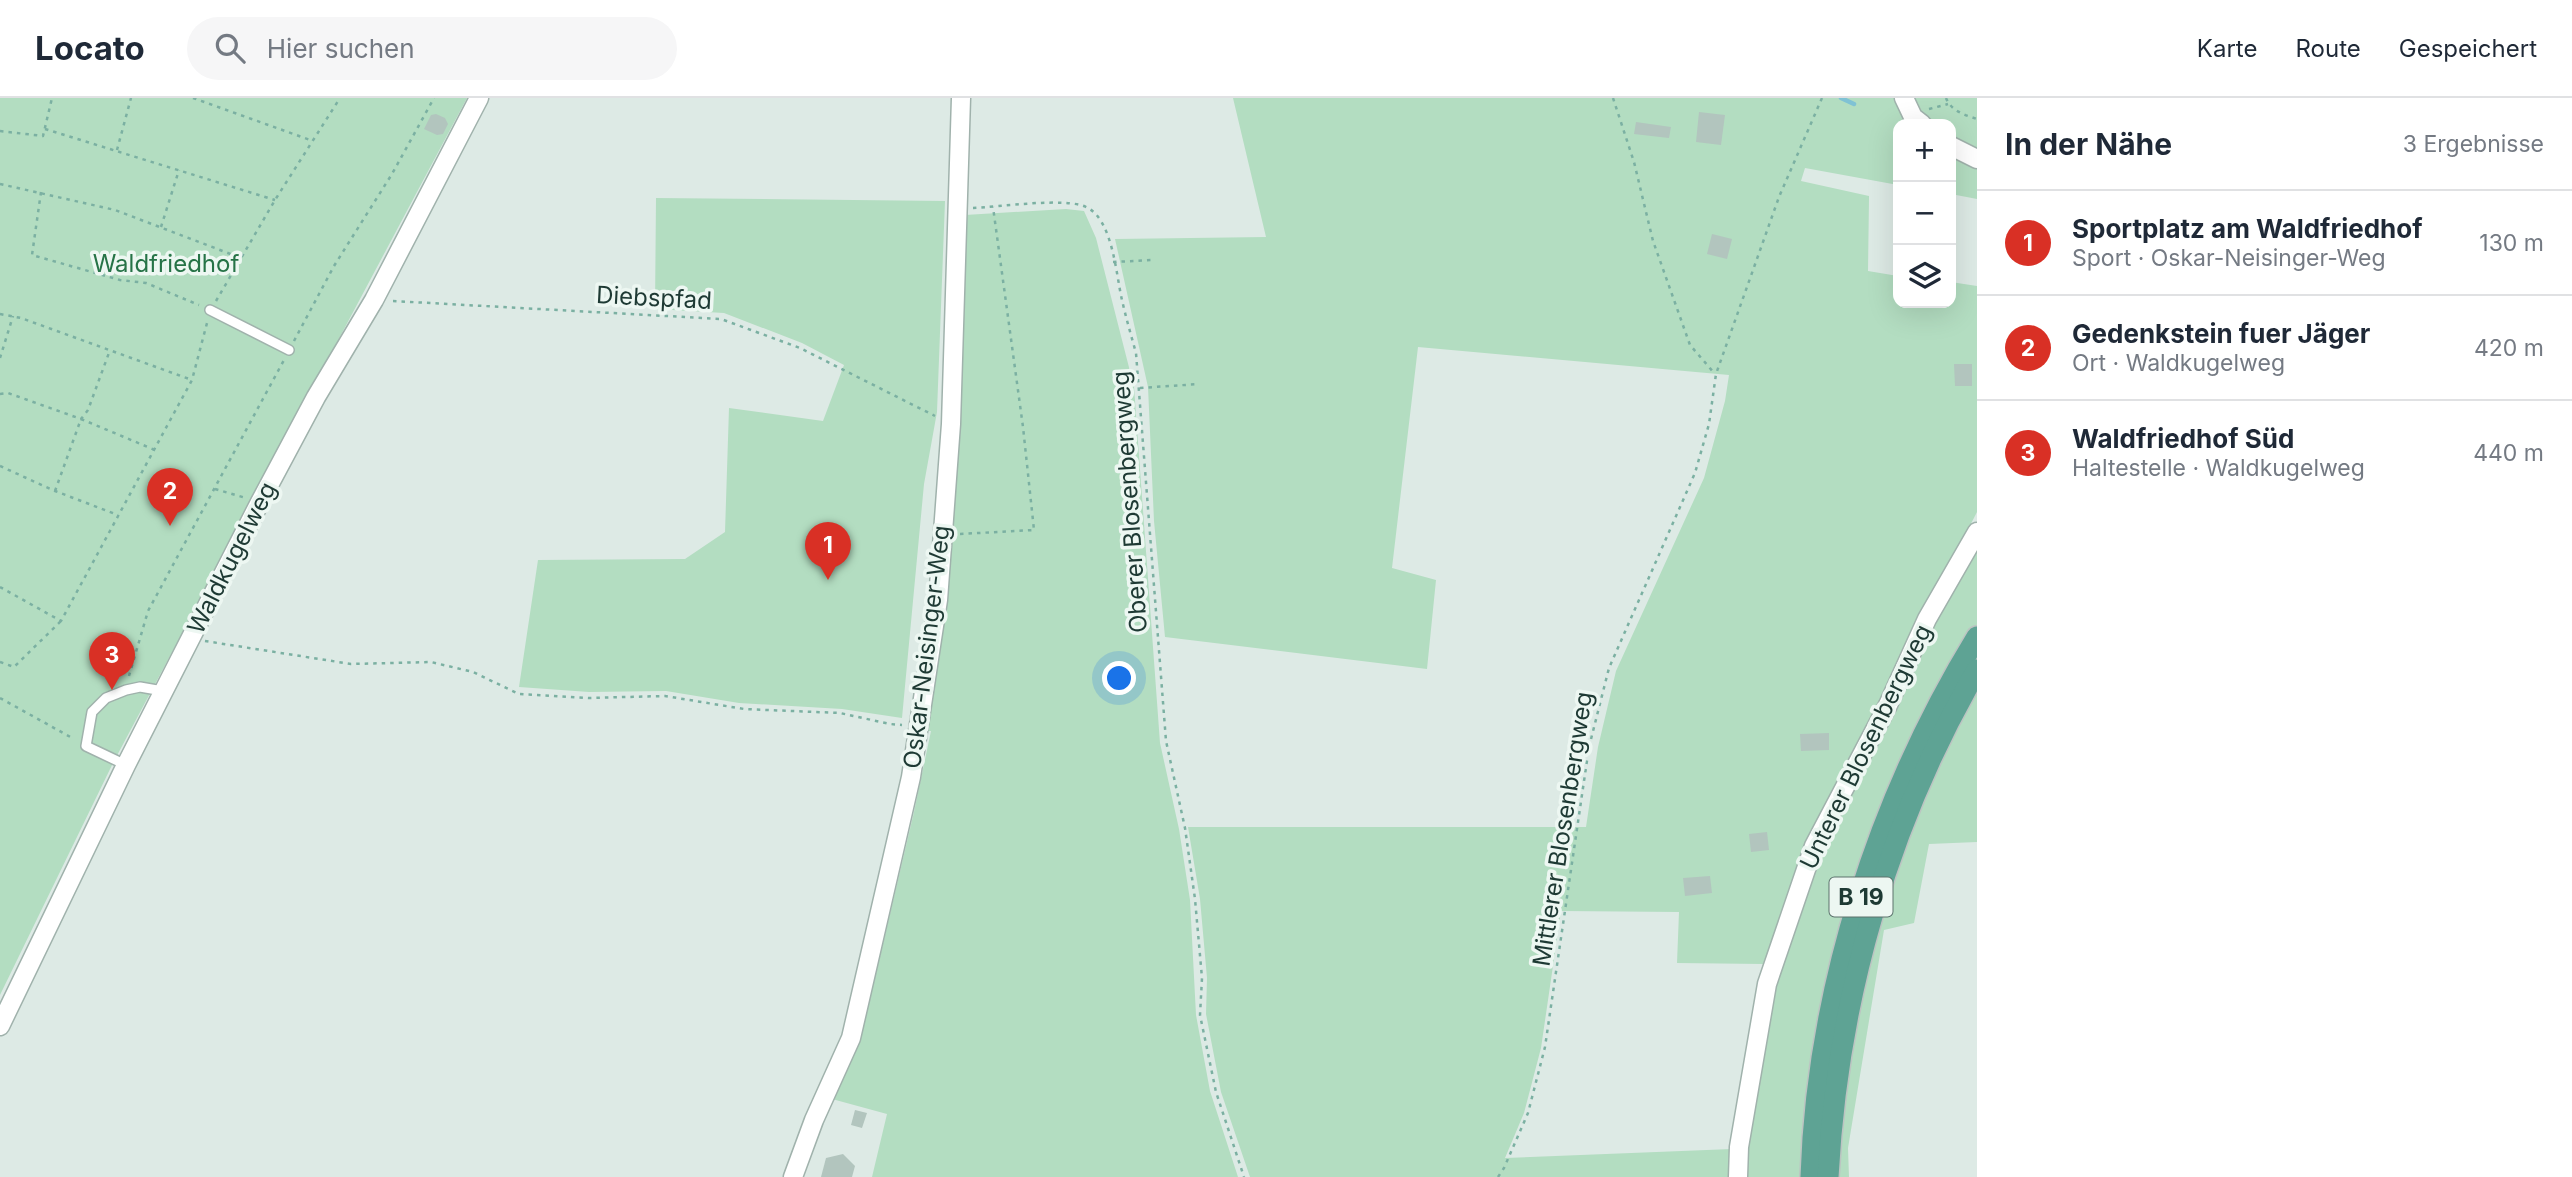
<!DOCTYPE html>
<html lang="de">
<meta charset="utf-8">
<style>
:root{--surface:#fff;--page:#f6f6f7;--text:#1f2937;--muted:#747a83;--line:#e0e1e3;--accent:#d93025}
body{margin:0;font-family:Inter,sans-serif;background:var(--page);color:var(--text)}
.controls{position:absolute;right:21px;top:21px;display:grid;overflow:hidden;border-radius:14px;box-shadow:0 7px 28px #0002}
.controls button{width:63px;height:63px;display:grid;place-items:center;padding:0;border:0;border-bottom:2px solid var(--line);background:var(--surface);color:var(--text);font:35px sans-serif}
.you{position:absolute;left:1120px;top:581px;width:24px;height:24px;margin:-18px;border:5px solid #fff;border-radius:50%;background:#1a73e8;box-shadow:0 0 0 10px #1a73e833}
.badge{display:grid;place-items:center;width:46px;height:46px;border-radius:50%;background:var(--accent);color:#fff;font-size:23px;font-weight:700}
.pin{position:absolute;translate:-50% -58px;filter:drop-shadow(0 2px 4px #0008)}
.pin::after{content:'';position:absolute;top:37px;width:24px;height:21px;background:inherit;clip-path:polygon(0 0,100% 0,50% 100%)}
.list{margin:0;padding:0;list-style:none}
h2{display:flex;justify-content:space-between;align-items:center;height:91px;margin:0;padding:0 28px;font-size:30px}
h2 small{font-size:23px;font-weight:400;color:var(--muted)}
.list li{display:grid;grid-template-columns:46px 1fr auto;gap:21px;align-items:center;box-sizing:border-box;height:105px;padding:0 28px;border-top:2px solid var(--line)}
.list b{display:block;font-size:26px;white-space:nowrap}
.list p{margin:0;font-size:23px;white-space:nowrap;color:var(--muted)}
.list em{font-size:23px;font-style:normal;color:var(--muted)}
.icon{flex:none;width:38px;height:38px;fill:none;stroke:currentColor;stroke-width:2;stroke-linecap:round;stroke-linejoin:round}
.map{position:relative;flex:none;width:1977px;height:1079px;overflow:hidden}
header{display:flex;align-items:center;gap:42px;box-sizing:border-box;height:98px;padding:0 35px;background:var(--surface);border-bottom:2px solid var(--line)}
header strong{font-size:33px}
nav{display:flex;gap:38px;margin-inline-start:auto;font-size:24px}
.search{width:490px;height:63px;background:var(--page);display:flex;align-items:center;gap:18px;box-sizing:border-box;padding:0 24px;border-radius:38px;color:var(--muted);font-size:26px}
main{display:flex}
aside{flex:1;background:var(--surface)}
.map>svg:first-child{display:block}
.green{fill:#b3ddc1}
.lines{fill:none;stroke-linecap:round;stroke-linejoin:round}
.stream{stroke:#80c2d4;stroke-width:4.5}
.building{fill:#b2c5be}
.lane-casing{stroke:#a0b2ac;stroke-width:12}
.street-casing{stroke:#a0b2ac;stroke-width:21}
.primary-casing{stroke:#bcc4c2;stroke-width:24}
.path{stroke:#7bb0a2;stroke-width:2.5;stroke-dasharray:3.5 5;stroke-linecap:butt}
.lane{stroke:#fff;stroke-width:9}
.street{stroke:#fff;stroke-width:18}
.primary{stroke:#5ea394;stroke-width:21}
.labels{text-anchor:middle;stroke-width:7;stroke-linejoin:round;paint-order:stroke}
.shield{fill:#edf7f2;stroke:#5c736d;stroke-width:2}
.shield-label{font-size:23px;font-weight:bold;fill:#1e3a34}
.park-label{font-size:24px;fill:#267347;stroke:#edf7f2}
.street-label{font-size:24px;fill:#1e3a34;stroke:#edf7f2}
</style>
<header>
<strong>Locato</strong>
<div class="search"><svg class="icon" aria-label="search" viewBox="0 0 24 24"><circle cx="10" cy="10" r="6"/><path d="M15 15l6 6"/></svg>Hier suchen</div>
<nav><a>Karte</a><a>Route</a><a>Gespeichert</a></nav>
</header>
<main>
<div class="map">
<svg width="1977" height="1079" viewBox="0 0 1977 1079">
<rect width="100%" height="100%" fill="#ddeae5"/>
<!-- green -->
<g class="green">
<polygon points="0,0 467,0 113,665 0,897"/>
<polygon points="1233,0 1898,0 1914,26 1898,26 1898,87 1805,70 1801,83 1869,98 1868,173 1898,178 1898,205 1951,205 1951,184 1977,188 1977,414 1860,640 1808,748 1763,866 1677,865 1679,814 1561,813 1541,950 1524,1015 1505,1060 1732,1051 1730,1079 1250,1079 1221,994 1206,916 1207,880 1200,801 1188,729 1586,729 1598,649 1616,573 1704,380 1725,303 1729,277 1418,249 1392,470 1436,482 1427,571 1165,539 1154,423 1148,289 1115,141 1266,139"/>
<polygon points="1911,0 1977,0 1977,55 1951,43 1951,26 1929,26 1918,16"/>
<polygon points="1951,54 1977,67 1977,101 1951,96"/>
<polygon points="656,100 945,103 937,314 924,386 902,620 842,611 739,605 666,593 589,594 519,589 538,462 685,461 725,434 729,310 823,323 844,267 802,245 724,215 655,211"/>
<polygon points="1066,111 1084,113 1096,140 1134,289 1160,645 1179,731 1190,802 1196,917 1210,993 1238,1079 872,1079 887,1016 832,1001 870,901 914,714 931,633 923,633 965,117"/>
<polygon points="1977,439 1977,744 1929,746 1914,825 1884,832 1848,1050 1849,1079 1744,1079 1745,1044 1773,878 1819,742"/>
</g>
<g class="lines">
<!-- stream -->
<polyline class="stream" points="1841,0 1854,6"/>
</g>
<!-- building -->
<g class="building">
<polygon points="1699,14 1725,17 1721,47 1696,44"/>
<polygon points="436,16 445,20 448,26 443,36 437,37 424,31 431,17"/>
<polygon points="1636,24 1671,29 1669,40 1634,36"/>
<polygon points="1712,136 1732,141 1727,161 1707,156"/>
<polygon points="1954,266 1972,266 1972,288 1955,288"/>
<polygon points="1829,635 1829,652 1801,653 1800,636"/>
<polygon points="1767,734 1769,752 1751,754 1749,736"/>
<polygon points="1710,778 1712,795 1685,798 1683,780"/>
<polygon points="855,1012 867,1015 862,1030 851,1027"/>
<polygon points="843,1056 855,1068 852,1079 821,1079 826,1060"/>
</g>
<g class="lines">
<defs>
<g id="lane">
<polyline points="210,212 289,252"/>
<polyline points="126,667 86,648 92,614 106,600 126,592 140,589 163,593"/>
</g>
<g id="street">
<polyline points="1904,0 1913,19 1922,26"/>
<polyline points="1951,48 1977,61"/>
<polyline points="0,928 126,667 260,404 316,299 374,202 479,0"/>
<polyline points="793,1079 814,1022 851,940 911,679 938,502 951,326 961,0"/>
<polyline points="1738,1079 1739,1049 1767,886 1814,748 1888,607 1927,521 1977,434"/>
</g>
<g id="primary">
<path d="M 1811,1079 C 1817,891 1879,699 1977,539"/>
<path d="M 1828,1079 C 1837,902 1888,725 1977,572"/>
</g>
</defs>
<!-- lane casing -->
<use href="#lane" class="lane-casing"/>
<!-- street casing -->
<use href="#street" class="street-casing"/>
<!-- primary casing -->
<use href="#primary" class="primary-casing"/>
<!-- path -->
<g class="path">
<polyline points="193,0 313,43"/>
<polyline points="1613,0 1634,64 1653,143 1690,247 1715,276"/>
<path d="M 1946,0 C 1951,13 1965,17 1977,21"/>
<polyline points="1929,11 1948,6"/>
<polyline points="45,31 275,102"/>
<polyline points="0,33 43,38 52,0"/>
<polyline points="117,52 131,0"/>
<polyline points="0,86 115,112 241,160"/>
<polyline points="41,94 32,157 120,182 146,185 199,207"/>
<path d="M 973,110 C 998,109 1066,99 1086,109 C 1113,121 1116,177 1122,202 C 1126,220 1131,237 1136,255 L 1166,643 L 1185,730 L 1195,801 L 1202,880 L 1200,917 L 1216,994 L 1244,1079"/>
<polyline points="161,129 179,72"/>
<polyline points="1113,164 1152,162"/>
<polyline points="216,203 275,102 340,0"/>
<polyline points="393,203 721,221 800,250 935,318"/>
<polyline points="0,216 21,220 192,282"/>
<polyline points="294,243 334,168 392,76 434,0"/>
<polyline points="0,260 13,218"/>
<polyline points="1140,290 1199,286"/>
<polyline points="0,296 8,295 81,321 88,312 110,252"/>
<polyline points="0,368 55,393 118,417"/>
<polyline points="215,391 246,400"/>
<polyline points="55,393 81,321 155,352"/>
<polyline points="960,436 1034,432 1023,329 993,109"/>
<polyline points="0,489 61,523 192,282 207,225"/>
<polyline points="205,543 351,566 431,564 473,574 519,596 588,600 665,598 744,611 840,615 890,626 902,627"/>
<polyline points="0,564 14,569 61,523"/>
<polyline points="129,578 148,513 284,262"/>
<polyline points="0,600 74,641"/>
<polyline points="1498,1079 1504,1070 1528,1015 1545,949 1589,649 1609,570 1695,375 1709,326 1716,276 1779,99 1822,0"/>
</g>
<!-- lane -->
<use href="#lane" class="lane"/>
<!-- street -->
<use href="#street" class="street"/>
<!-- primary -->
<use href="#primary" class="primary"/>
</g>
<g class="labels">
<!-- shield labels -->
<rect class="shield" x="1829.5" y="779.5" width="63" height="39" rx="5"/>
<g class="shield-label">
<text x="1861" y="807">B 19</text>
</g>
<!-- park labels -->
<g class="park-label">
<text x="166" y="174">Waldfriedhof</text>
</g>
<!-- street labels -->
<g class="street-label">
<text transform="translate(654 200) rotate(3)" y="8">Diebspfad</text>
<text transform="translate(1130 404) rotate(-94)" y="8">Oberer Blosenbergweg</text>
<text transform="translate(232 460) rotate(-63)" y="8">Waldkugelweg</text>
<text transform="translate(927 549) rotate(-83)" y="8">Oskar-Neisinger-Weg</text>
<text transform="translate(1866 649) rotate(-64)" y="8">Unterer Blosenbergweg</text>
<text transform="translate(1563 731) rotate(-81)" y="8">Mittlerer Blosenbergweg</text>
</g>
</g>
</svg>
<div class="controls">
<button>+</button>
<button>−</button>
<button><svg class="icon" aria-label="layers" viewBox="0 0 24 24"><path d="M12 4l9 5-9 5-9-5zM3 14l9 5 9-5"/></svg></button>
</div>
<div class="you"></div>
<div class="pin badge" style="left:828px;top:482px">1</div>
<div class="pin badge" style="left:170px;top:428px">2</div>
<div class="pin badge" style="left:112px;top:592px">3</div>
</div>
<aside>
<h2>In der Nähe<small>3 Ergebnisse</small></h2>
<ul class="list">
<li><span class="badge">1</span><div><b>Sportplatz am Waldfriedhof</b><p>Sport · Oskar-Neisinger-Weg</p></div><em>130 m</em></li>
<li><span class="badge">2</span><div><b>Gedenkstein fuer Jäger</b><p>Ort · Waldkugelweg</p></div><em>420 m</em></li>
<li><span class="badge">3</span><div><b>Waldfriedhof Süd</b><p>Haltestelle · Waldkugelweg</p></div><em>440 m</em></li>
</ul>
</aside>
</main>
